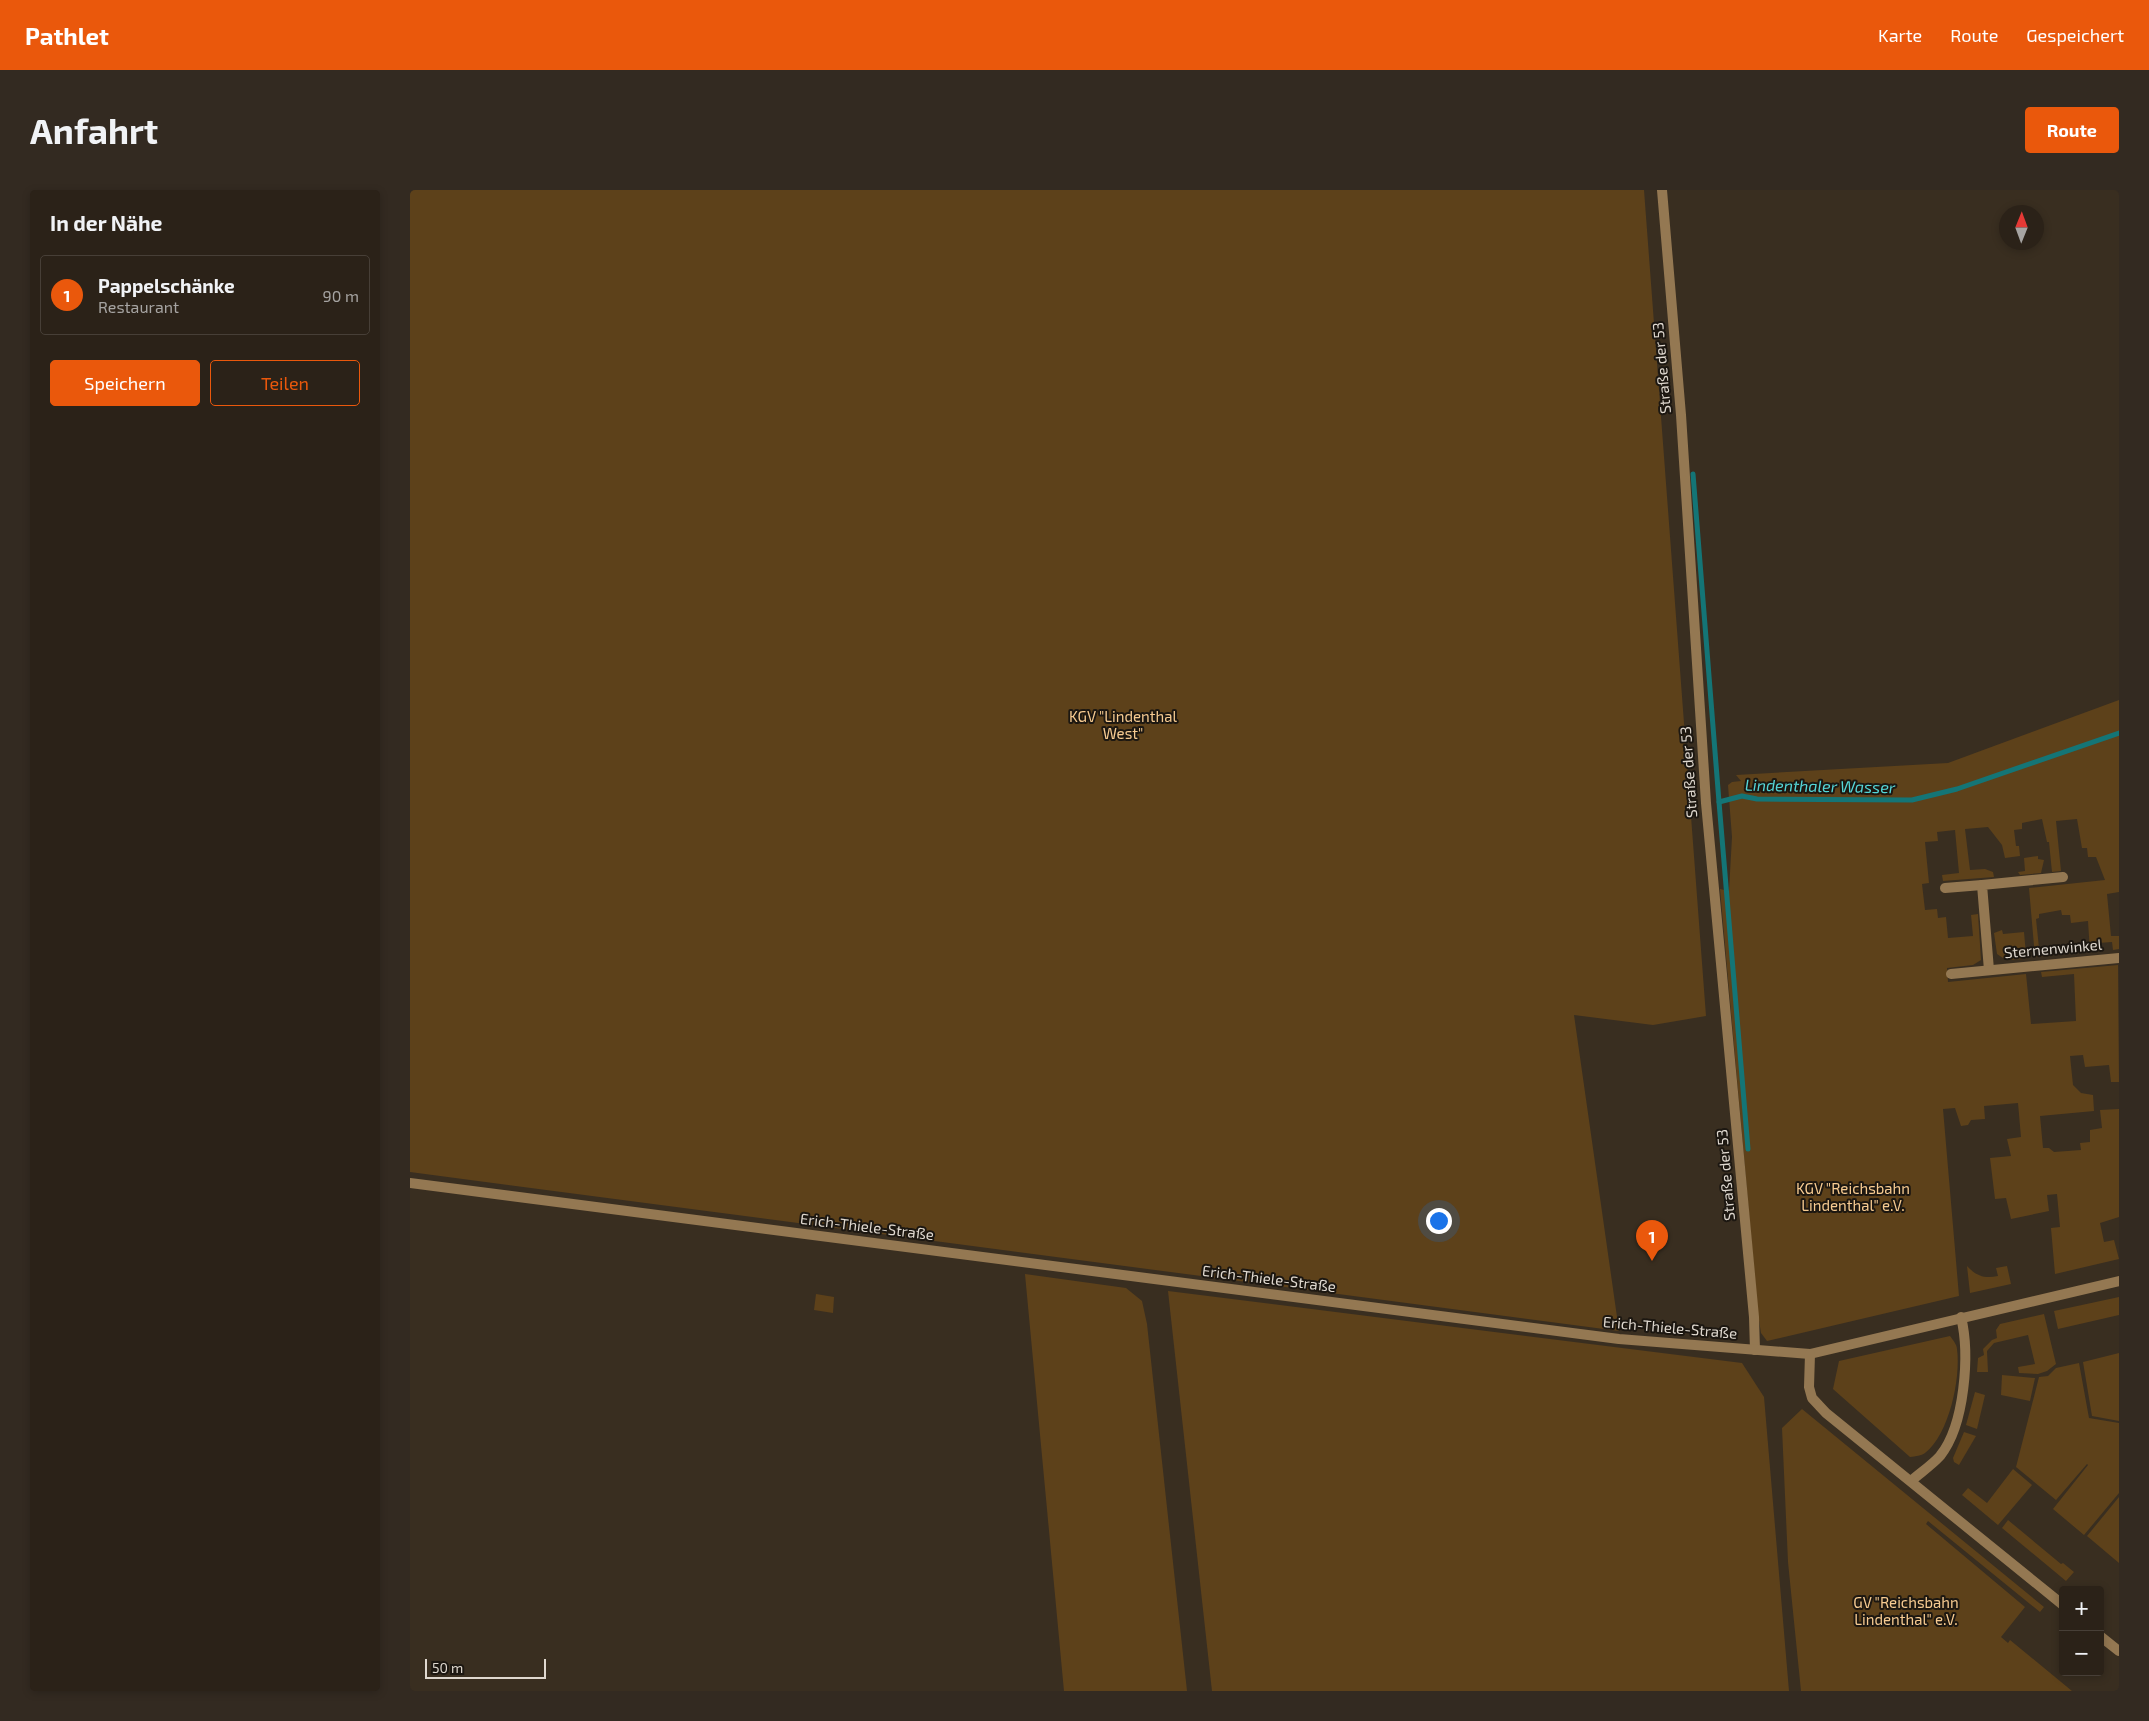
<!DOCTYPE html>
<html lang="de">
<meta charset="utf-8">
<style>
:root{--surface:#2b2218;--page:#332a21;--text:#f1f3f6;--muted:#a6a4a2;--line:#473f37;--accent:#ea580c}
body{margin:0;font-family:"Exo 2",sans-serif;background:var(--page);color:var(--text)}
.controls{position:absolute;right:15px;bottom:15px;display:grid;overflow:hidden;border-radius:5px;box-shadow:0 2px 8px #0003}
.controls button{width:45px;height:45px;display:grid;place-items:center;padding:0;border:0;border-bottom:1px solid var(--line);background:var(--surface);color:var(--text);font:25px sans-serif}
.compass{position:absolute;left:1589px;top:15px;width:45px;height:45px;border-radius:50%;background:var(--surface);box-shadow:0 2px 8px #0003;rotate:1deg}
.scale{position:absolute;left:15px;bottom:12px;width:121px;box-sizing:border-box;padding-left:5px;border:2px solid #dfd8cf;border-top:0;font-size:14px;line-height:18px;white-space:nowrap;color:#dfd8cf;-webkit-text-stroke:4px #1c1711;paint-order:stroke}
.you{position:absolute;left:1028px;top:1030px;width:18px;height:18px;margin:-12px;border:4px solid #fff;border-radius:50%;background:#1a73e8;box-shadow:0 0 0 8px #1a73e833}
.badge{display:grid;place-items:center;width:32px;height:32px;border-radius:50%;background:var(--accent);color:#fff;font-size:16px;font-weight:700}
.pin{position:absolute;translate:-50% -41px;filter:drop-shadow(0 1px 2px #0008)}
.pin::after{content:'';position:absolute;top:26px;width:18px;height:15px;background:inherit;clip-path:polygon(0 0,100% 0,50% 100%)}
.list{margin:0;padding:0;list-style:none}
h2{display:flex;justify-content:space-between;align-items:center;height:65px;margin:0;padding:0 20px;font-size:21px}
h2 small{font-size:16px;font-weight:400;color:var(--muted)}
.list li{display:grid;grid-template-columns:32px 1fr auto;gap:15px;align-items:center;box-sizing:border-box;height:80px;margin:0 10px 10px;padding:0 10px;border:1px solid var(--line);border-radius:5px}
.list b{display:block;font-size:19px;white-space:nowrap}
.list p{margin:0;font-size:16px;white-space:nowrap;color:var(--muted)}
.list em{font-size:16px;font-style:normal;color:var(--muted)}
.actions{display:flex;gap:10px;padding:15px 20px}
.actions a{flex:1;padding:11px 0;border:1px solid var(--accent);border-radius:5px;text-align:center;font-size:18px;color:var(--accent)}
.actions .main{background:var(--accent);color:#fff}
.map{position:relative;flex:none;width:1709px;height:1501px;overflow:hidden;border-radius:5px}
header{display:flex;align-items:center;gap:30px;box-sizing:border-box;height:70px;padding:0 25px;background:var(--accent);color:#fff}
header strong{font-size:24px}
nav{display:flex;gap:28px;margin-inline-start:auto;font-size:18px}
.intro{display:flex;align-items:center;justify-content:space-between;box-sizing:border-box;height:120px;padding:0 30px}
h1{margin:0;font-size:35px}
.button{padding:12px 22px;border-radius:5px;background:var(--accent);color:#fff;font-size:18px;font-weight:700}
main{display:flex;gap:30px;padding:0 30px}
aside{flex:1;background:var(--surface);border-radius:5px;box-shadow:0 2px 8px #0003}
.map>svg:first-child{display:block}
.green{fill:#5d411a}
.lines{fill:none;stroke-linecap:round;stroke-linejoin:round}
.stream{stroke:#147576;stroke-width:5}
.minor{stroke:#947852;stroke-width:10}
.labels{text-anchor:middle;stroke-width:4;stroke-linejoin:round;paint-order:stroke}
.street-label{font-size:15px;fill:#dfd8cf;stroke:#1c1711}
.park-label{font-size:15px;fill:#f7cb91;stroke:#1c1711}
.water-label{font-size:16px;font-style:italic;fill:#55d6d8;stroke:#1c1711}
</style>
<header>
<strong>Pathlet</strong>
<nav><a>Karte</a><a>Route</a><a>Gespeichert</a></nav>
</header>
<div class="intro"><h1>Anfahrt</h1><a class="button">Route</a></div>
<main>
<aside>
<h2>In der Nähe<small></small></h2>
<ul class="list">
<li><span class="badge">1</span><div><b>Pappelschänke</b><p>Restaurant</p></div><em>90 m</em></li>
</ul>
<div class="actions"><a class="main">Speichern</a><a>Teilen</a></div>
</aside>
<div class="map">
<svg width="1709" height="1501" viewBox="0 0 1709 1501">
<rect width="100%" height="100%" fill="#392e20"/>
<!-- green -->
<g class="green">
<polygon points="0,0 1234,0 1296,826 1243,835 1164,825 1209,1141 0,982"/>
<polygon points="1709,510 1709,702 1697,704 1701,746 1709,746 1709,759 1703,760 1702,752 1688,753 1689,761 1680,762 1678,731 1661,733 1660,725 1652,725 1651,720 1629,724 1629,728 1626,729 1629,758 1641,758 1642,766 1625,767 1619,698 1695,690 1686,667 1678,667 1677,658 1672,658 1667,629 1646,631 1651,681 1642,682 1639,652 1637,652 1632,629 1612,633 1612,639 1604,640 1606,656 1609,656 1610,666 1595,668 1592,655 1578,637 1555,639 1560,680 1575,679 1583,682 1584,687 1533,691 1532,685 1549,683 1545,640 1527,642 1528,651 1515,652 1519,693 1512,694 1515,720 1527,719 1528,728 1536,727 1538,748 1563,746 1561,725 1568,724 1571,770 1563,775 1537,778 1538,792 1616,784 1621,834 1666,831 1664,784 1632,787 1631,782 1708,775 1709,892 1701,892 1699,875 1675,877 1673,865 1660,866 1663,895 1671,903 1683,905 1684,921 1630,926 1633,958 1639,958 1644,962 1671,960 1670,953 1680,952 1680,940 1692,938 1690,920 1709,919 1709,1027 1690,1033 1694,1052 1704,1050 1709,1069 1645,1084 1641,1038 1650,1037 1647,1004 1637,1005 1639,1021 1601,1029 1596,1008 1585,1009 1580,968 1601,966 1597,949 1611,947 1608,913 1574,916 1575,929 1561,930 1558,935 1551,936 1545,918 1533,919 1549,1106 1357,1151 1351,1143 1348,1124 1310,699 1319,701 1322,647 1318,595 1322,592 1331,591 1326,585 1538,573"/>
<polygon points="1628,666 1628,669 1634,670 1631,683 1610,685 1608,682 1615,681 1614,668"/>
<polygon points="1592,740 1593,744 1614,742 1616,765 1612,769 1596,770 1587,764 1584,743"/>
<path d="M 1557,1076 C 1566,1086 1575,1089 1588,1086 L 1586,1078 L 1597,1076 L 1601,1094 L 1560,1103 Z"/>
<polygon points="615,1084 716,1098 732,1111 737,1134 777,1501 654,1501"/>
<polygon points="758,1101 1332,1173 1354,1207 1379,1501 802,1501"/>
<polygon points="406,1104 424,1107 423,1123 404,1120"/>
<polygon points="1709,1107 1709,1125 1648,1139 1644,1121"/>
<polygon points="1634,1124 1646,1174 1637,1181 1628,1184 1609,1183 1608,1177 1625,1174 1618,1145 1584,1153 1577,1161 1578,1182 1567,1182 1568,1168 1574,1165 1573,1159 1582,1150 1587,1148 1586,1140 1590,1134"/>
<path d="M 1540,1146 C 1543,1150 1547,1155 1547,1159 C 1551,1188 1539,1245 1515,1263 C 1511,1266 1506,1266 1500,1267 L 1423,1199 L 1429,1171 Z"/>
<polygon points="1709,1163 1709,1231 1682,1226 1673,1172"/>
<polygon points="1669,1173 1679,1228 1709,1233 1709,1303 1674,1345 1643,1319 1678,1275 1677,1274 1646,1310 1606,1277 1629,1187 1638,1186 1646,1178"/>
<polygon points="1592,1185 1625,1188 1620,1211 1591,1205"/>
<polygon points="1565,1202 1575,1205 1567,1239 1556,1235"/>
<polygon points="1392,1219 1634,1417 1630,1422 1518,1331 1516,1334 1615,1417 1591,1447 1598,1453 1600,1450 1662,1501 1391,1501 1378,1372 1372,1238"/>
<polygon points="1554,1242 1566,1246 1549,1275 1544,1272 1543,1268"/>
<polygon points="1603,1279 1622,1295 1588,1335 1552,1305 1558,1298 1577,1313"/>
<polygon points="1709,1307 1709,1373 1677,1346"/>
<polygon points="1598,1330 1651,1374 1653,1373 1664,1382 1656,1391 1592,1338"/>
</g>
<g class="lines">
<!-- stream -->
<g class="stream">
<polyline points="1283,284 1309,612 1332,606 1347,609 1502,610 1547,599 1709,543"/>
<polyline points="1309,612 1338,959"/>
</g>
<!-- minor -->
<g class="minor">
<polyline points="1252,0 1271,225 1296,613 1344,1127 1345,1160"/>
<polyline points="1535,698 1572,695"/>
<polyline points="1579,780 1572,695 1653,687"/>
<polyline points="1541,784 1709,768"/>
<polyline points="0,993 1209,1149 1400,1164 1709,1091"/>
<polyline points="1400,1164 1399,1197 1402,1208 1416,1223 1653,1415"/>
<path d="M 1501,1291 C 1510,1283 1522,1275 1530,1266 C 1555,1235 1560,1164 1551,1127"/>
<polyline points="1690,1446 1709,1461"/>
</g>
</g>
<g class="labels">
<!-- street labels -->
<g class="street-label">
<text transform="translate(1252 178) rotate(-95)" y="5">Straße der 53</text>
<text transform="translate(1279 582) rotate(-94)" y="5">Straße der 53</text>
<text transform="translate(1643 759) rotate(-5)" y="5">Sternenwinkel</text>
<text transform="translate(1316 985) rotate(-95)" y="5">Straße der 53</text>
<text transform="translate(457 1037) rotate(7)" y="5">Erich-Thiele-Straße</text>
<text transform="translate(859 1089) rotate(7)" y="5">Erich-Thiele-Straße</text>
<text transform="translate(1260 1138) rotate(5)" y="5">Erich-Thiele-Straße</text>
</g>
<!-- park labels -->
<g class="park-label">
<text x="713" y="532">KGV "Lindenthal<tspan x="713" dy="17">West"</tspan></text>
<text x="1443" y="1004">KGV "Reichsbahn<tspan x="1443" dy="17">Lindenthal" e.V.</tspan></text>
<text x="1496" y="1418">GV "Reichsbahn<tspan x="1496" dy="17">Lindenthal" e.V.</tspan></text>
</g>
<!-- water labels -->
<g class="water-label">
<text transform="translate(1410 596) rotate(1)" y="6">Lindenthaler Wasser</text>
</g>
</g>
</svg>
<div class="controls">
<button>+</button>
<button>−</button>
</div>
<svg class="compass" viewBox="-18 -18 36 36"><path d="M0-13l5 13h-10z" fill="#e53935"/><path d="M0 13l5-13h-10z" fill="#a6a4a2"/></svg>
<div class="scale">50 m</div>
<div class="you"></div>
<div class="pin badge" style="left:1242px;top:1071px">1</div>
</div>
</main>
